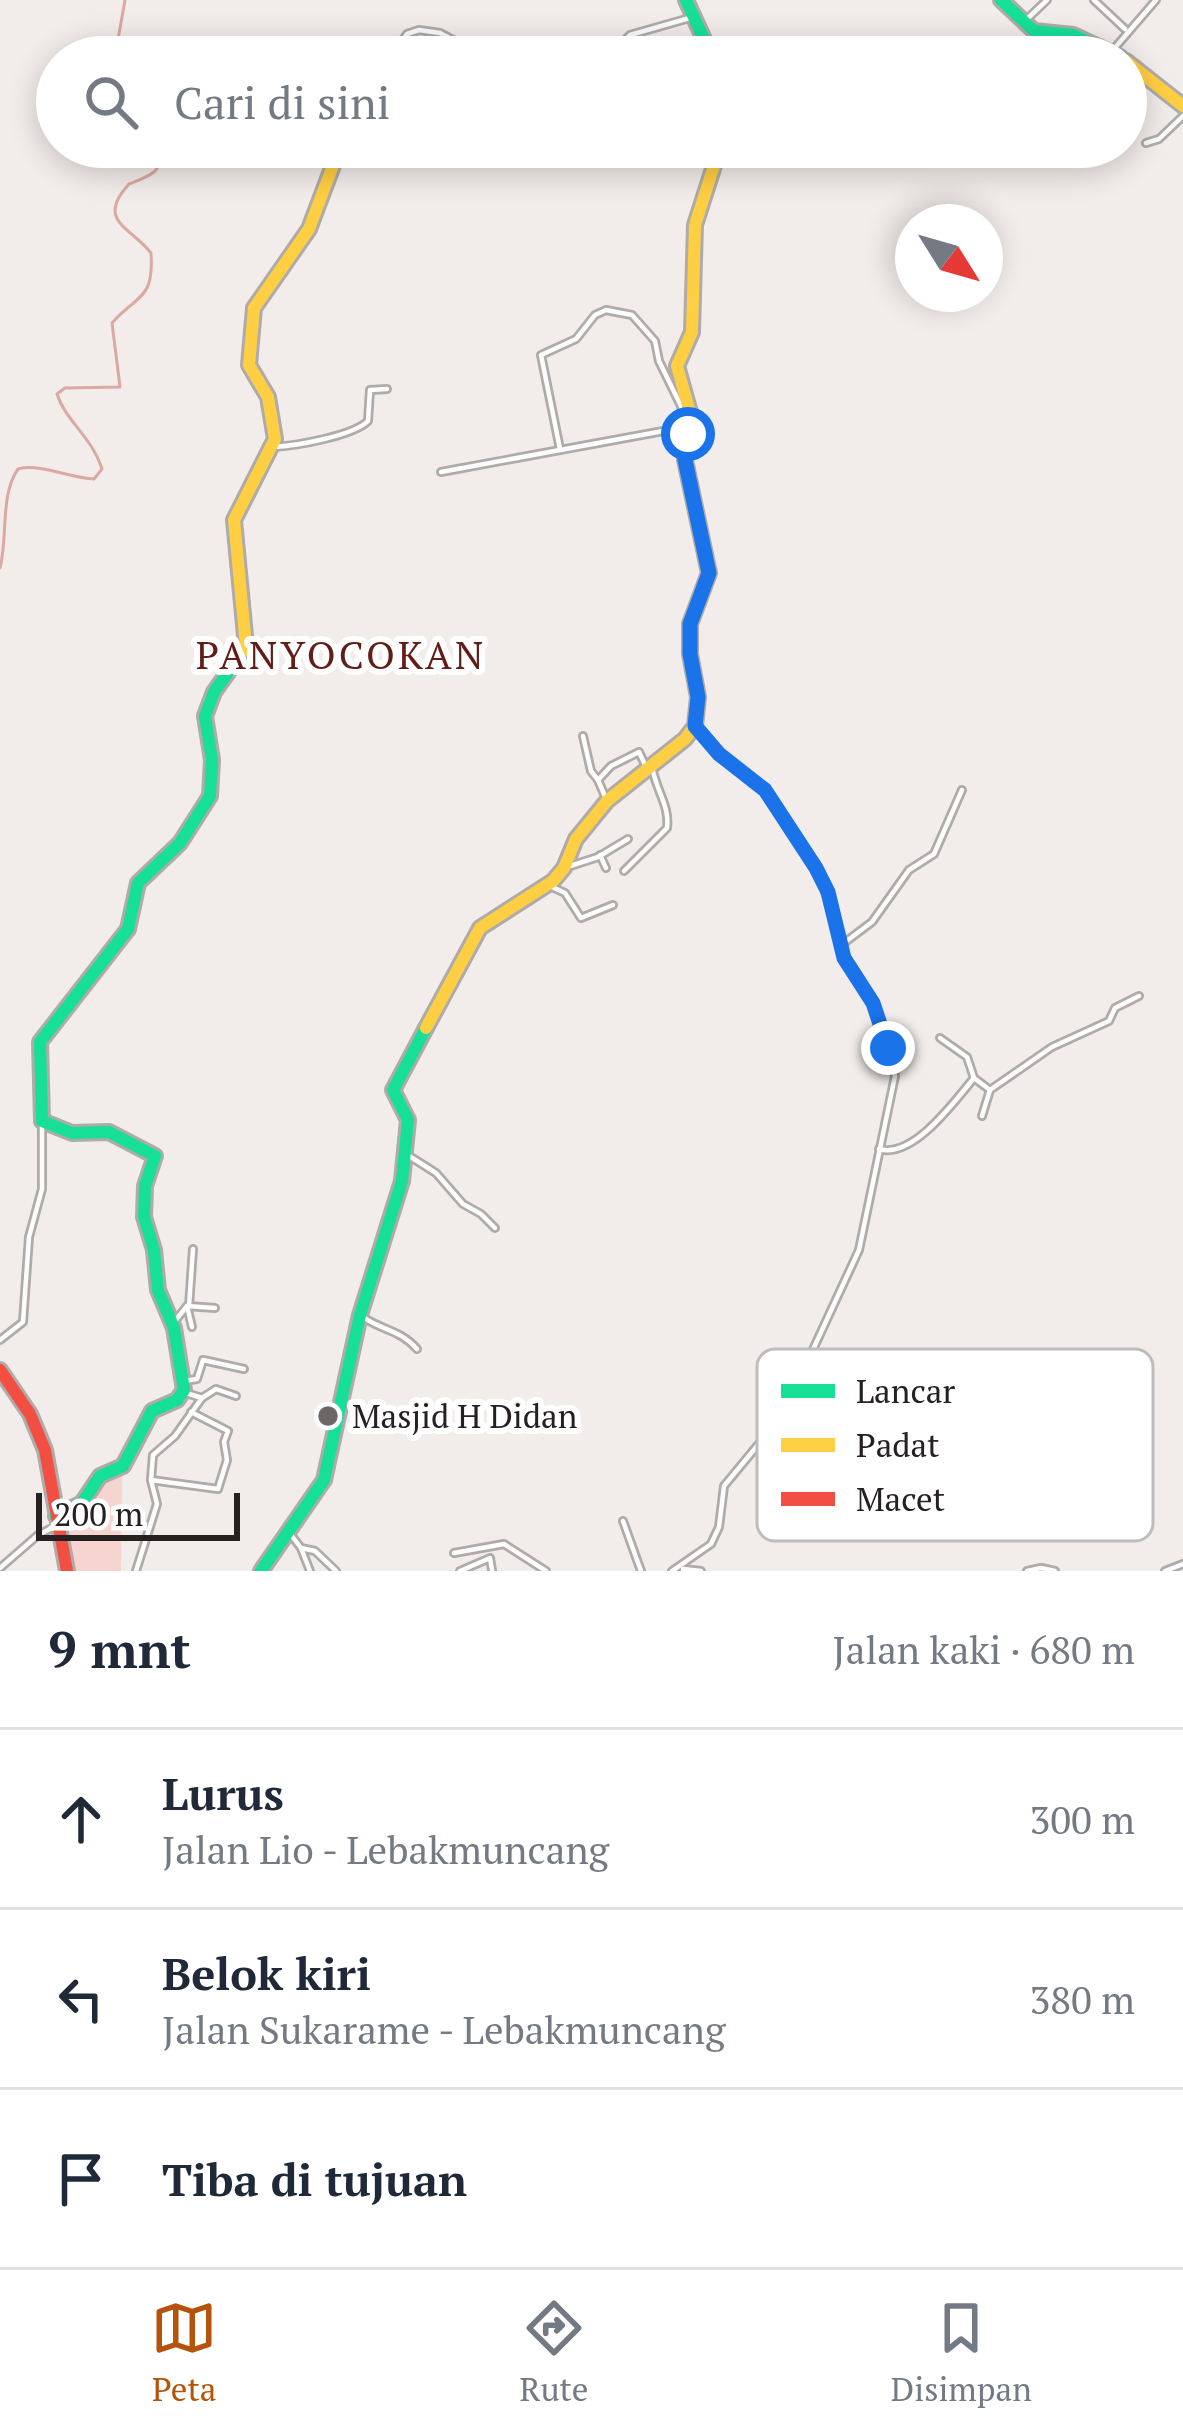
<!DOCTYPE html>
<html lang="id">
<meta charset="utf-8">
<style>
:root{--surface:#fff;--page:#f6f6f7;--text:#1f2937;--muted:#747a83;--line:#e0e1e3;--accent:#b45309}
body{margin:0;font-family:"PT Serif",serif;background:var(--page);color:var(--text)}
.compass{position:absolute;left:895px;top:204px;width:108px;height:108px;border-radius:50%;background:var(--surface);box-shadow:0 6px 30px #0003;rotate:127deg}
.scale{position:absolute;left:36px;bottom:30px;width:204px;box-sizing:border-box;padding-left:12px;border:6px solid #262121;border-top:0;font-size:33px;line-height:42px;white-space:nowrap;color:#262121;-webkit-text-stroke:9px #fff;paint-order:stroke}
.stop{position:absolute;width:36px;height:36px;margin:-27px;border:9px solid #1a73e8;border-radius:50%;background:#fff}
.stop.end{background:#1a73e8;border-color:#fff;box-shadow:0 3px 12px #0008}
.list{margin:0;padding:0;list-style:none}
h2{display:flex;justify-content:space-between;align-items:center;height:156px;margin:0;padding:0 48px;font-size:51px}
h2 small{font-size:39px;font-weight:400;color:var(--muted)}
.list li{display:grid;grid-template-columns:78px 1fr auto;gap:36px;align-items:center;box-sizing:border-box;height:180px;padding:0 48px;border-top:3px solid var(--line)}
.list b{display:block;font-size:45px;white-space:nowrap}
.list p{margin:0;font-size:39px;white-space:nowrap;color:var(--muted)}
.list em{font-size:39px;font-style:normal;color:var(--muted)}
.icon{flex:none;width:66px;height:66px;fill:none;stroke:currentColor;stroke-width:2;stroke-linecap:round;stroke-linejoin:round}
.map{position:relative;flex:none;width:1183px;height:1571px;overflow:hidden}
.search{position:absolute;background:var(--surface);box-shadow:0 6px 30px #0003;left:36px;right:36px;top:36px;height:132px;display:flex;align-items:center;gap:30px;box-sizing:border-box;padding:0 42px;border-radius:66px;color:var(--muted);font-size:45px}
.sheet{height:696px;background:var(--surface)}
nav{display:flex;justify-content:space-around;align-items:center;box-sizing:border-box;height:168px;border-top:3px solid var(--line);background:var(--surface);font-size:33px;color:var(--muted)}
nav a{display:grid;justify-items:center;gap:6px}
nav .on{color:var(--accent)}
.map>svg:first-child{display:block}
.green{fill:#f6d5d0}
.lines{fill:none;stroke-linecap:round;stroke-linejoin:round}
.stream{stroke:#daa9a2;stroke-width:3}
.street-casing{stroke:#afaba9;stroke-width:10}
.fast-casing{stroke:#afaba9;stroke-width:18}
.slow-casing{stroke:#afaba9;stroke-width:18}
.jam-casing{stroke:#afaba9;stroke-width:18}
.street{stroke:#fdfcfc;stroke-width:4.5}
.fast{stroke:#16e098;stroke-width:12}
.slow{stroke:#ffcf43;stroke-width:12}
.jam{stroke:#f24e42;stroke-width:12}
.route{stroke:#1a73e8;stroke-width:15}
.poi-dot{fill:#6d6867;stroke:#fff;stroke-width:4.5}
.labels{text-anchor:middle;stroke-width:12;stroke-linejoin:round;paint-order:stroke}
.poi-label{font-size:33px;fill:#262121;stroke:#fff;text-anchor:start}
.quarter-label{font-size:39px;letter-spacing:3px;fill:#621d17;stroke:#fff}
.key{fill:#fff;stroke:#bebcbc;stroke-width:3}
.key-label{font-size:33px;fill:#262121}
</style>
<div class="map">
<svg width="1183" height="1571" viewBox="0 0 1183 1571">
<rect width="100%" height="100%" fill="#f2ecea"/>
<!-- green -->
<polygon class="green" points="118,1471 122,1476 121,1571 67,1571 62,1527 94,1493 93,1483"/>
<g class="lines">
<!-- stream -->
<g class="stream">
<polyline points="125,0 117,45 126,57"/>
<path d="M 0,568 C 8,537 0,494 18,469 C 40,463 69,478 94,479 L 102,469 C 92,437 65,420 57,394 L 65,388 L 120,387 L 112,323 C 138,294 154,300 151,253 C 131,227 95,221 129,184 C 151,175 162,174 162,147"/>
</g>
<defs>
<g id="street">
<polyline points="1094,0 1125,29"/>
<polyline points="1025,21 1047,0"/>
<polyline points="1113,50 1156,0"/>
<polyline points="391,57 407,34 419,30 440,33 485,57"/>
<polyline points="595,57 618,48 630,35 693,17"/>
<polyline points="1146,143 1159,139 1183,116"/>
<path d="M 273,447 C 295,446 353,436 368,421 L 370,390 L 387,389"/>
<polyline points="560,449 541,355 576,339 595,315 606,310 632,315 655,341 659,361 681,406 683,417 691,416"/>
<polyline points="441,472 674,429 683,417"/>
<polyline points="583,736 591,771 598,780"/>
<polyline points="607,801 598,780 611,766 639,752 647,769"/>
<polyline points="600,855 606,868"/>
<polyline points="564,868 598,857 628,839"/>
<path d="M 624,871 L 667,828 C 670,805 655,789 652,766"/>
<polyline points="548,885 565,893 581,918 613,905"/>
<polyline points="840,946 872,922 909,870 934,854 962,790"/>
<polyline points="940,1038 967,1057 974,1078"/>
<polyline points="982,1116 990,1090"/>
<path d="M 879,1149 C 913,1159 954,1102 974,1078 L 990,1090 L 1052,1047 L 1109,1021 L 1115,1008 L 1139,996"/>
<polyline points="406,1154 436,1173 463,1204 481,1214 495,1228"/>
<polyline points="187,1306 192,1327"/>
<polyline points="189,1306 193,1249"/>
<path d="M 360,1315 C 379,1330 400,1329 417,1349"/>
<polyline points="175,1321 187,1306 215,1308"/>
<polyline points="0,1340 23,1322 29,1237 42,1189 42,1121"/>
<polyline points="184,1381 197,1379 203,1360 244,1369"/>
<polyline points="183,1392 202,1398 216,1389 236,1396"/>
<polyline points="151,1480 218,1489 227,1460 224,1442 228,1431 191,1412"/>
<polyline points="623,1521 641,1571"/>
<polyline points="288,1531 301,1548 310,1571"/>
<polyline points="301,1548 315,1551 336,1571"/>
<polyline points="454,1553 504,1544 546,1571"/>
<polyline points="0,1568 38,1535 56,1526"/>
<polyline points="683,1569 701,1571"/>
<polyline points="136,1571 157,1504 151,1480 153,1455 175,1436 202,1398"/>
<polyline points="460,1571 490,1558 492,1570"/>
<polyline points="672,1571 711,1544 719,1527 724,1486 767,1434 810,1356 859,1250 895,1076 873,1003 844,958 820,874 765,790 719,754 695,726"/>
<polyline points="1027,1571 1041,1568 1055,1571"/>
<polyline points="1165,1571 1183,1564"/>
</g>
<g id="fast">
<polyline points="686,0 712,57"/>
<polyline points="1001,0 1034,31 1073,35 1120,57"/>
<polyline points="56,1516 82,1503 100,1476 123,1466 152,1411 177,1400 184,1390 174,1328 158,1290 154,1250 144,1217 145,1186 155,1156 109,1132 72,1133 42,1121 40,1042 128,929 138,883 180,843 210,796 212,760 205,716 214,692 234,664"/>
<polyline points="261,1571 324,1480 360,1315 402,1181 408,1120 393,1090 426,1028"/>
</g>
<g id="slow">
<polyline points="1126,61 1183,106"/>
<polyline points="234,664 246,646 234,520 275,439 268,397 249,365 254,308 309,229 340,147"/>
<polyline points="426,1028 480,928 553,881 564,868 576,839 607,801 685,739 695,726 698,697 690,654 690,624 709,573 685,460 691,416 677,366 692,332 695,225 720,147"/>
</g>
<polyline id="jam" points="0,1370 30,1414 45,1450 67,1571"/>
</defs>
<!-- street casing -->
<use href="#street" class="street-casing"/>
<!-- fast casing -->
<use href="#fast" class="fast-casing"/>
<!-- slow casing -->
<use href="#slow" class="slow-casing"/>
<!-- jam casing -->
<use href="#jam" class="jam-casing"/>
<!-- street -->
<use href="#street" class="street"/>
<!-- fast -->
<use href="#fast" class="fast"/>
<!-- slow -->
<use href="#slow" class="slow"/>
<!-- jam -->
<use href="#jam" class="jam"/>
</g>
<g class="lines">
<!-- route -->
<polyline class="route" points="688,434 685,460 709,573 690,624 690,654 698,697 695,726 719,754 765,790 816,868 828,892 844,958 873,1003 888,1048"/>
</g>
<!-- markers -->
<circle class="poi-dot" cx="328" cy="1416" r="12"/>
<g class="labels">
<!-- poi labels -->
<g class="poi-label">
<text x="352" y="1428">Masjid H Didan</text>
</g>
<!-- quarter labels -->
<g class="quarter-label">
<text x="341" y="669">PANYOCOKAN</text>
</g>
</g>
<!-- legend -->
<rect x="757" y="1349" width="396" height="192" rx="18" class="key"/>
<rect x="781" y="1384" width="54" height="14" fill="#16e098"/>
<rect x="781" y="1438" width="54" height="14" fill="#ffcf43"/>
<rect x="781" y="1492" width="54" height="14" fill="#f24e42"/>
<g class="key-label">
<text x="856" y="1403">Lancar</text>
<text x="856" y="1457">Padat</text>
<text x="856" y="1511">Macet</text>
</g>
</svg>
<svg class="compass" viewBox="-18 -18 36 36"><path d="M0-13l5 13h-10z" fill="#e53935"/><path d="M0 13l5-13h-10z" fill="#747a83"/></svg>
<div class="scale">200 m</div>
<div class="stop" style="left:688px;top:434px"></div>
<div class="stop end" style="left:888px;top:1048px"></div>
<div class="search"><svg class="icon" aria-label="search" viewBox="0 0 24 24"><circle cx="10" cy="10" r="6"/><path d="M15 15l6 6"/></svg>Cari di sini</div>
</div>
<section class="sheet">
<h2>9 mnt<small>Jalan kaki · 680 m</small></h2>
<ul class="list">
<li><svg class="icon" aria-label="ahead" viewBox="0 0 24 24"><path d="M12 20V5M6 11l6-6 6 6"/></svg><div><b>Lurus</b><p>Jalan Lio - Lebakmuncang</p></div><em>300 m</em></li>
<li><svg class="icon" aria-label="left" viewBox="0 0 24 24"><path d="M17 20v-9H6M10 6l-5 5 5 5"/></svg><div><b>Belok kiri</b><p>Jalan Sukarame - Lebakmuncang</p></div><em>380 m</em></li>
<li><svg class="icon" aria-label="arrive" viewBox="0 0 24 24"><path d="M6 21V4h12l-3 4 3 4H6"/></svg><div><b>Tiba di tujuan</b></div></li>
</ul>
</section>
<nav>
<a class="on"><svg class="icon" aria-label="map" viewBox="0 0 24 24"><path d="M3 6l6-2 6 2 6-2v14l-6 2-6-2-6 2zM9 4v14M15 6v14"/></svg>Peta</a>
<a><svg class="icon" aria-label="directions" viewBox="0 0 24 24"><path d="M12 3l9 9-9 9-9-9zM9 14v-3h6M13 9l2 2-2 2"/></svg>Rute</a>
<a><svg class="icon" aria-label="saved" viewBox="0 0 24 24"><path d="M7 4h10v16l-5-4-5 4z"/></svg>Disimpan</a>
</nav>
